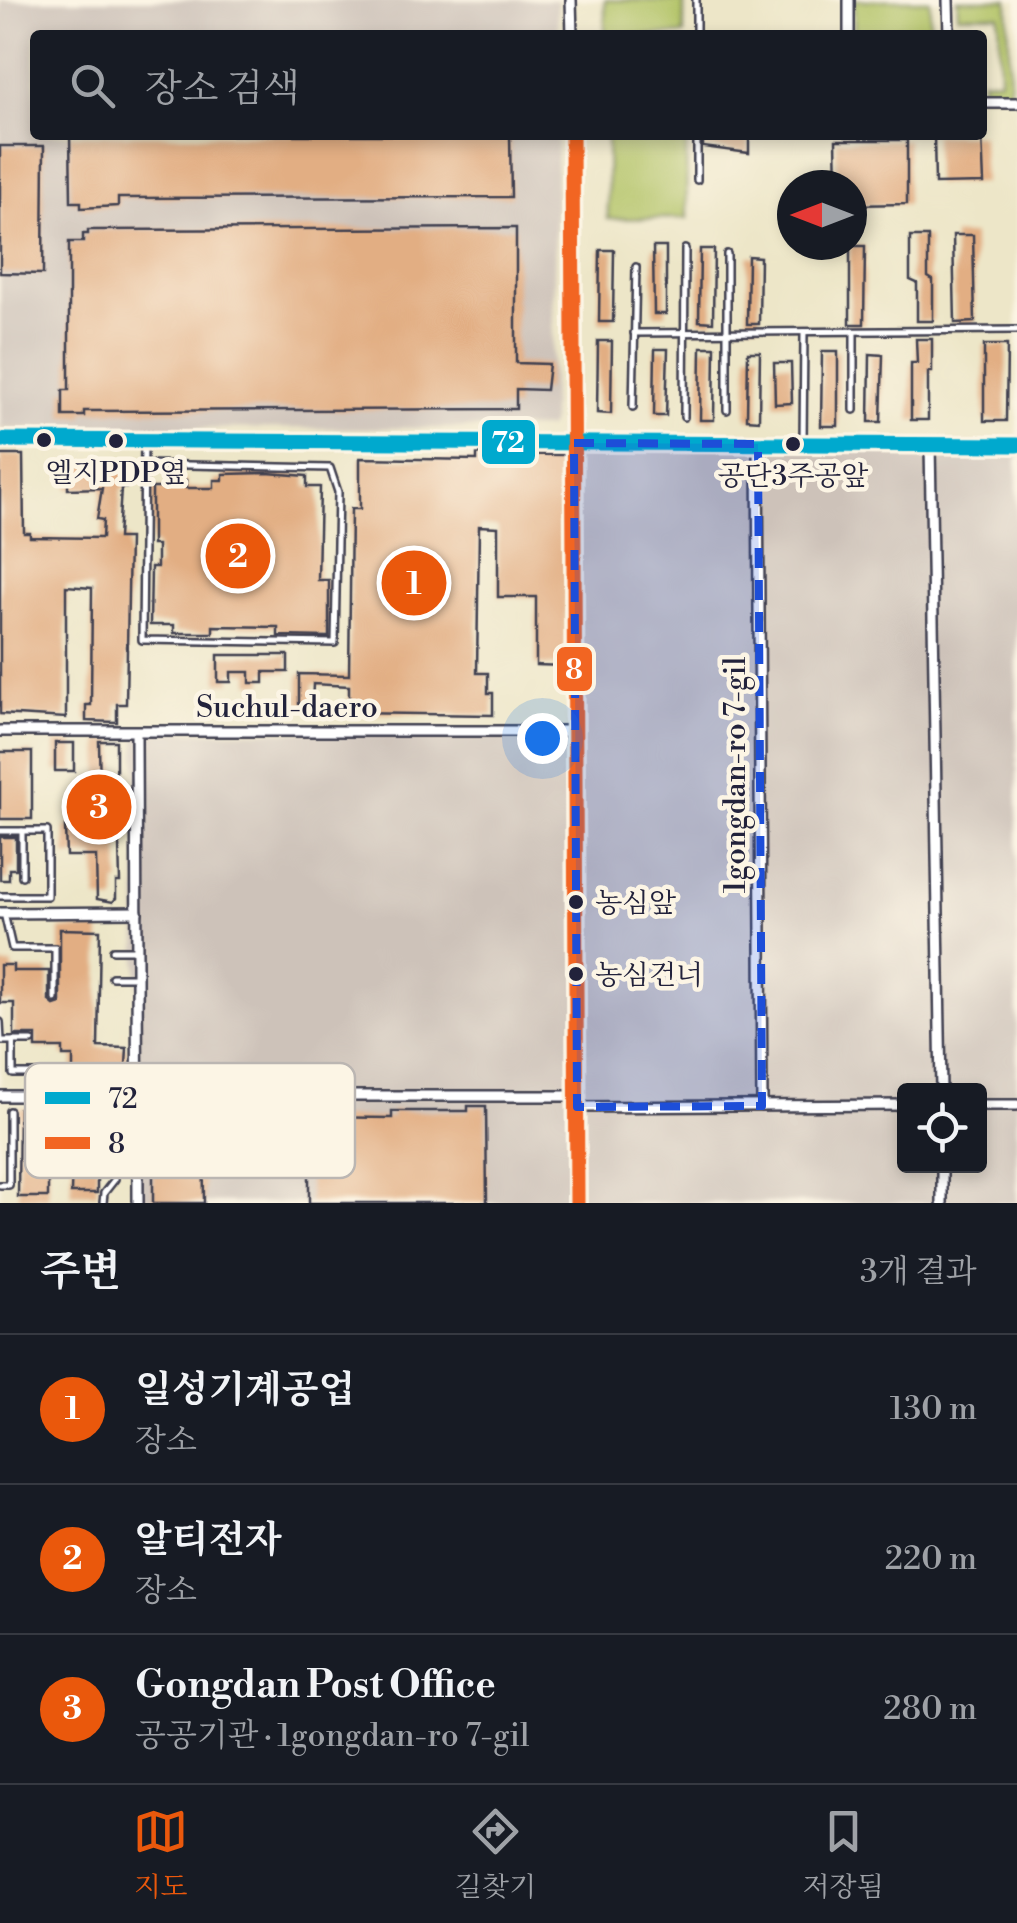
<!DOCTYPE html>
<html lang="ko">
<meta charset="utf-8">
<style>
:root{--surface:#171b24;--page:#242831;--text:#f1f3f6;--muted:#9ea1a6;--line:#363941;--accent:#ea580c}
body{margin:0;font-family:"Libre Bodoni","Noto Serif KR",serif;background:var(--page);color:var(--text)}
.controls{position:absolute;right:30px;bottom:30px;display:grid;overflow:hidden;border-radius:10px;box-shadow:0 5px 15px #0003}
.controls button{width:90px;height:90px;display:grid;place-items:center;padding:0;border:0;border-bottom:2px solid var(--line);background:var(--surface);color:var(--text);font:50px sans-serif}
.compass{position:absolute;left:777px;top:170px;width:90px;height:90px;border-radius:50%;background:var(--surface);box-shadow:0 5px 15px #0003;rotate:270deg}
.you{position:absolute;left:542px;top:738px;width:35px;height:35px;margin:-25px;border:8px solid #fff;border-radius:50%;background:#1a73e8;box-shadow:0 0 0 15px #1a73e833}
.badge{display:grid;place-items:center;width:65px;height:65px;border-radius:50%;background:var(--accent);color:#fff;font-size:32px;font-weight:700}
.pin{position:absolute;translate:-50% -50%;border:5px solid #fff;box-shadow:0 2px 10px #0006}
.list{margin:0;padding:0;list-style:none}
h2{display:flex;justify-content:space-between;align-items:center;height:130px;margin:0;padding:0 40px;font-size:42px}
h2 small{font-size:32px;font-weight:400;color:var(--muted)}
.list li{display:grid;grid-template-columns:65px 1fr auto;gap:30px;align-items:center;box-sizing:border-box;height:150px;padding:0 40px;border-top:2px solid var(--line)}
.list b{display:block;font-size:38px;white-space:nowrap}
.list p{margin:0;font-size:32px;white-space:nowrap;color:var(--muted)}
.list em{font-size:32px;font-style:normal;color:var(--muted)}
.icon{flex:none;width:55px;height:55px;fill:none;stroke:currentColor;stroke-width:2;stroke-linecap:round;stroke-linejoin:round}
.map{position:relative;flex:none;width:1017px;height:1203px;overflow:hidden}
.search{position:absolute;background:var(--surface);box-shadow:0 5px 15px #0003;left:30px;right:30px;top:30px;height:110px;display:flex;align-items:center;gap:25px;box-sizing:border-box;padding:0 35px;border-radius:10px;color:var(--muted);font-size:38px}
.sheet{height:580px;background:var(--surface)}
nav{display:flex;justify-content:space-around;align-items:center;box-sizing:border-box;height:140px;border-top:2px solid var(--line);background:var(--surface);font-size:28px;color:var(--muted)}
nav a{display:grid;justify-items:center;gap:5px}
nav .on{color:var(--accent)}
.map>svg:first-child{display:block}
.industrial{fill:#cdc2b9;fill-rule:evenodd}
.green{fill:#b1c265;stroke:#6a7250;stroke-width:2.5}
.building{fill:#e2ae83}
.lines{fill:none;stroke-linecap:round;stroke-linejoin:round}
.lane-casing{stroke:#403f50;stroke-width:10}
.street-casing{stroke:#403f50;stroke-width:14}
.lane{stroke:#fff;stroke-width:5}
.street{stroke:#fff;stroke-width:9}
.bus-1-casing{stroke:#fcf5e5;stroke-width:22}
.bus-2-casing{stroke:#fcf5e5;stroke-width:22}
.bus-1{stroke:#00a9ce;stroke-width:15}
.bus-2{stroke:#f26522;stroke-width:15}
.marked{fill:#1d4ed8;fill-opacity:0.2;stroke:#1d4ed8;stroke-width:8;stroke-dasharray:20 12;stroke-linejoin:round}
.bus-dot{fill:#22223b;stroke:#fcf5e5;stroke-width:4}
.labels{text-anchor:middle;stroke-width:9;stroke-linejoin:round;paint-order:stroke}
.bus-label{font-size:28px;fill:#22223b;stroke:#fcf5e5}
.street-label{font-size:30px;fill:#22223b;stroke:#fcf5e5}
.key{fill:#fcf5e5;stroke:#bbb6b2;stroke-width:2.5}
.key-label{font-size:28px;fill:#22223b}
.line-badge{stroke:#fcf5e5;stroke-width:4}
.badge-label{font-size:28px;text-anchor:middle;font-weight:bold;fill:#fff}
</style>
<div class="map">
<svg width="1017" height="1203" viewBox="0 0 1017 1203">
<rect width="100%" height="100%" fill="#fcf5e5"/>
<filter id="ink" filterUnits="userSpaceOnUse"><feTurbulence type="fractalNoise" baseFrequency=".01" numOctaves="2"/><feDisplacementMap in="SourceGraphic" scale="20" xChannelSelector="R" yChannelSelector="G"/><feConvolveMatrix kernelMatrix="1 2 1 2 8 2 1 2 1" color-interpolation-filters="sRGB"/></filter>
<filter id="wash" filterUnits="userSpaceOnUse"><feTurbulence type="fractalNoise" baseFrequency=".0048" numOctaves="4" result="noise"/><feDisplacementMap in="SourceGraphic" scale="40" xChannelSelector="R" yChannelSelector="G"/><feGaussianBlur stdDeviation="2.25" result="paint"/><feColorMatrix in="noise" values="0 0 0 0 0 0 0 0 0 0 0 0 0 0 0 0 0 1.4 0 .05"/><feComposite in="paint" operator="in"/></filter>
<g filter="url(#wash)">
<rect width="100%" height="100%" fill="#ede6c8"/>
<!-- industrial -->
<g class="industrial">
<polygon points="0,0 557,0 558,35 35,35 35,135 557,135 551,425 547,428 0,429"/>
<path d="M 574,443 L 1017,445 L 1017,1203 L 138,1203 L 136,732 L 575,731 ZM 904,1090 L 980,1090 L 980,1166 L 904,1166 Z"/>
</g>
<!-- green -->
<g class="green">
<polygon points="605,0 684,1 684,35 605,35"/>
<rect x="854" y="0" width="76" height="35"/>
<polygon points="957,0 1008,0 1010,93 982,94 982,80 1000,79 999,15 958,15"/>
<polygon points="607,135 686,135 687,218 608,219"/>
</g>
<g id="blocks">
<!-- building -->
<g class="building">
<polygon points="70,135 510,135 511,197 118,198 118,206 81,208 81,202 71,202"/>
<polygon points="703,135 749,135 749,153 703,147"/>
<polygon points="934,135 982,135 984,183 935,184"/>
<polygon points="836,140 907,140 907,204 852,205 852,185 837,185"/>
<polygon points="0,146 44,146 43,274 0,273"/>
<polygon points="516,228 516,363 549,364 546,390 516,389 516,409 84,411 84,416 63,416 63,390 69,390 69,242 83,242 83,234 88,234 88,230"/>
<polygon points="953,235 973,235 975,322 955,323"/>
<polygon points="910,237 928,237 928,277 933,280 933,321 917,321 917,283 910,280"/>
<polygon points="850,246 865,246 864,324 850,324"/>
<polygon points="653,247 666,247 666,314 654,314"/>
<polygon points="700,249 714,249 713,322 699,321"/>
<polygon points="600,250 614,250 613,322 599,322"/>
<polygon points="748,256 760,257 759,324 747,324"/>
<polygon points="916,339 932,339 932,372 928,372 928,420 911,420 911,363 917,363"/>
<polygon points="598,341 612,341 611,414 597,413"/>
<polygon points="984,345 1007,345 1006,421 984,421"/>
<polygon points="701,347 715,347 714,420 700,420"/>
<polygon points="655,349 668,349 666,416 654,416"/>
<polygon points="822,351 838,351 838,426 821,426"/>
<polygon points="748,352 760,352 759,420 747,419"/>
<polygon points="870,354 883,355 881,422 869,422"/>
<polygon points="774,363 791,363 792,403 775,404"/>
<polygon points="477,454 565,455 566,666 536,665 536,597 498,597 498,527 479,526 477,673 488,673 488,693 493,693 493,715 349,713 349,686 313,684 312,704 299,704 299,674 349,675 351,509 360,509 360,458 477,460"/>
<polygon points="0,455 23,455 24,533 30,533 30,537 102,538 103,520 97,519 102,488 68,489 68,462 126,461 126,488 121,488 118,538 129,538 126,704 117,704 117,722 86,721 86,705 91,705 92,588 66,586 66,718 0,714"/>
<polygon points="267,473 307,476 307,487 320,487 318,580 329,580 329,637 278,636 278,627 213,626 213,633 174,633 174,625 150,625 151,567 157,567 157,545 152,545 152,488 168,488 168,480 186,480 186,488 214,488 214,480 223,480 223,474"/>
<polygon points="218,655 288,655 288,672 264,672 264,683 250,683 250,672 231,672 231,682 218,682"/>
<polygon points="99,741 116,741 116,772 111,774 111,792 115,792 114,843 119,843 120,882 116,882 116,898 113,902 97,899 96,856 66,856 65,827 82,826 83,795 100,795"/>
<rect x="55" y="743" width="19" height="28"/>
<rect x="0" y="752" width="32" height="67"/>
<polygon points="0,837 16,837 16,869 9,869 9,880 0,880"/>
<polygon points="60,929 100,930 98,1047 127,1048 125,1082 118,1088 73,1088 73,1056 63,1056 63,1048 36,1048 36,1035 14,1035 14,1003 0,1003 0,965 13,965 13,971 49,971 49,1001 54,1005 60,1003"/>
<polygon points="468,1106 486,1106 487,1203 309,1203 309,1117 392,1118 392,1111 468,1111"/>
<polygon points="19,1108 59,1109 59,1117 96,1118 96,1148 104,1148 104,1159 97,1159 97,1193 71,1193 72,1159 48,1159 48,1197 18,1197"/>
<polygon points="203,1117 204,1203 153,1203 153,1118"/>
</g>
</g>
</g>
<g filter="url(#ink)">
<use href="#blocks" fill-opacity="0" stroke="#403f50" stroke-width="2.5"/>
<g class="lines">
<defs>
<g id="lane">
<polyline points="696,0 696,35"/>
<polyline points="697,135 697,180"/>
<polyline points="634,333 1017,330"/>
<polyline points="633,407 636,267"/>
<polyline points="727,410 727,254"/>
<polyline points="854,410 854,333"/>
<polyline points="684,417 685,249"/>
<polyline points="144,441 142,640 335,643 338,492 330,468 144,464"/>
<polyline points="803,444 804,332"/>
<polyline points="0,831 47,831 47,896 0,896"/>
<polyline points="22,831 22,876"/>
<polyline points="4,913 12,948 55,948 55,999"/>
<polyline points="113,950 135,950"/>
<polyline points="112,977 137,977"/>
<polyline points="0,1022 1,1041 13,1041 13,1074 53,1074"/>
<polyline points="13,1041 32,1041"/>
<polyline points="0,1185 9,1185 9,1111"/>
<polyline points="103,1203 104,1193 115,1179 114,1149 107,1138 109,1098"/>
</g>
<g id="street">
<polyline points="571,0 572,35"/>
<polyline points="849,0 849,35"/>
<polyline points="948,0 949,35"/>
<polyline points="982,103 1017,103"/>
<polyline points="572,135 577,1203"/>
<polyline points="0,440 1017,445"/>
<polyline points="758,444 762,1106"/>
<polyline points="930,444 941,1090"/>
<polyline points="0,731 575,731"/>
<polyline points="136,732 138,1203"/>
<polyline points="0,913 137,912"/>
<polyline points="0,1096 577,1096"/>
<polyline points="980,1105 1017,1105"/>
<polyline points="577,1107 904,1105"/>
<polyline points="942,1166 942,1203"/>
</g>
</defs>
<!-- lane casing -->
<use href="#lane" class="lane-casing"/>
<!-- street casing -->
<use href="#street" class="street-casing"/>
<!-- lane -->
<use href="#lane" class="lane"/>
<!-- street -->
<use href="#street" class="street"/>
<defs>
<polyline id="bus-1" points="0,440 1017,445"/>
<polyline id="bus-2" points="572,135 577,1203"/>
</defs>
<!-- bus-1 casing -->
<use href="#bus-1" class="bus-1-casing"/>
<!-- bus-2 casing -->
<use href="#bus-2" class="bus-2-casing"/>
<!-- bus-1 -->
<use href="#bus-1" class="bus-1"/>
<!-- bus-2 -->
<use href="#bus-2" class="bus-2"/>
</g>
</g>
<!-- marked area -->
<path class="marked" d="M 574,443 L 758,444 L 762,1106 L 577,1107 Z"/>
<!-- markers -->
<g class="bus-dot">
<circle cx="44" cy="440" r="9"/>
<circle cx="116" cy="441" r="9"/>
<circle cx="793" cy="444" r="9"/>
<circle cx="576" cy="902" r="9"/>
<circle cx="576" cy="974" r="9"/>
</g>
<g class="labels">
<!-- bus labels -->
<g class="bus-label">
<text x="116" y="482">엘지PDP옆</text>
<text x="793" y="485">공단3주공앞</text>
<text x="595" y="912" text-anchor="start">농심앞</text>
<text x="595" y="984" text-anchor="start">농심건너</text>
</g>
<!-- street labels -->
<g class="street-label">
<text x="287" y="717">Suchul-daero</text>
<text transform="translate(735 775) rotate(-90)" y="10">1gongdan-ro 7-gil</text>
</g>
</g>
<!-- legend -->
<rect x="25" y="1063" width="330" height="115" rx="15" class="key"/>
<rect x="45" y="1092" width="45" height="12" fill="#00a9ce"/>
<rect x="45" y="1137" width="45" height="12" fill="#f26522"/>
<g class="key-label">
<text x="108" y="1108">72</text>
<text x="108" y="1153">8</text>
</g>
<g class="line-badge">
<rect x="480" y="418" width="57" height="48" rx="10" fill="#00a9ce"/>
<rect x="555" y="645" width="39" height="48" rx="10" fill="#f26522"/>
</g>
<g class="badge-label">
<text x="508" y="452">72</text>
<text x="574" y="679">8</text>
</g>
</svg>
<div class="controls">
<button><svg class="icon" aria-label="locate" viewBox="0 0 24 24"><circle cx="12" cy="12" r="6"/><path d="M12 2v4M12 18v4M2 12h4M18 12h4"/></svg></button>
</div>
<svg class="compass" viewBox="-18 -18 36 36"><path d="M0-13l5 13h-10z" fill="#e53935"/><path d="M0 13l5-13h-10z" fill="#9ea1a6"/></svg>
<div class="you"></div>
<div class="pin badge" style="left:414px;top:583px">1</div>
<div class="pin badge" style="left:238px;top:556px">2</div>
<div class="pin badge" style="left:99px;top:807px">3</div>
<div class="search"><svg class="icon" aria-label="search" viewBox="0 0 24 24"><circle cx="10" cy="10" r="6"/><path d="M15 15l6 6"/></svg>장소 검색</div>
</div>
<section class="sheet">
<h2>주변<small>3개 결과</small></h2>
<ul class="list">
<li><span class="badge">1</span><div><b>일성기계공업</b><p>장소</p></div><em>130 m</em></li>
<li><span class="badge">2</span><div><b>알티전자</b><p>장소</p></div><em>220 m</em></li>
<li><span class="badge">3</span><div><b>Gongdan Post Office</b><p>공공기관 · 1gongdan-ro 7-gil</p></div><em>280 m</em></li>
</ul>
</section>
<nav>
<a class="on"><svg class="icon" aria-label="map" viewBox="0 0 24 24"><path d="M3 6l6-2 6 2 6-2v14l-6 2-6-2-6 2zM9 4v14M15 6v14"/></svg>지도</a>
<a><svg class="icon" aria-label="directions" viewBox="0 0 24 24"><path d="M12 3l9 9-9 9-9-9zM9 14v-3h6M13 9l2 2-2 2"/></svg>길찾기</a>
<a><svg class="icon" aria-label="saved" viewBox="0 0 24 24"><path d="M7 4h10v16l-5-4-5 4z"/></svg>저장됨</a>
</nav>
